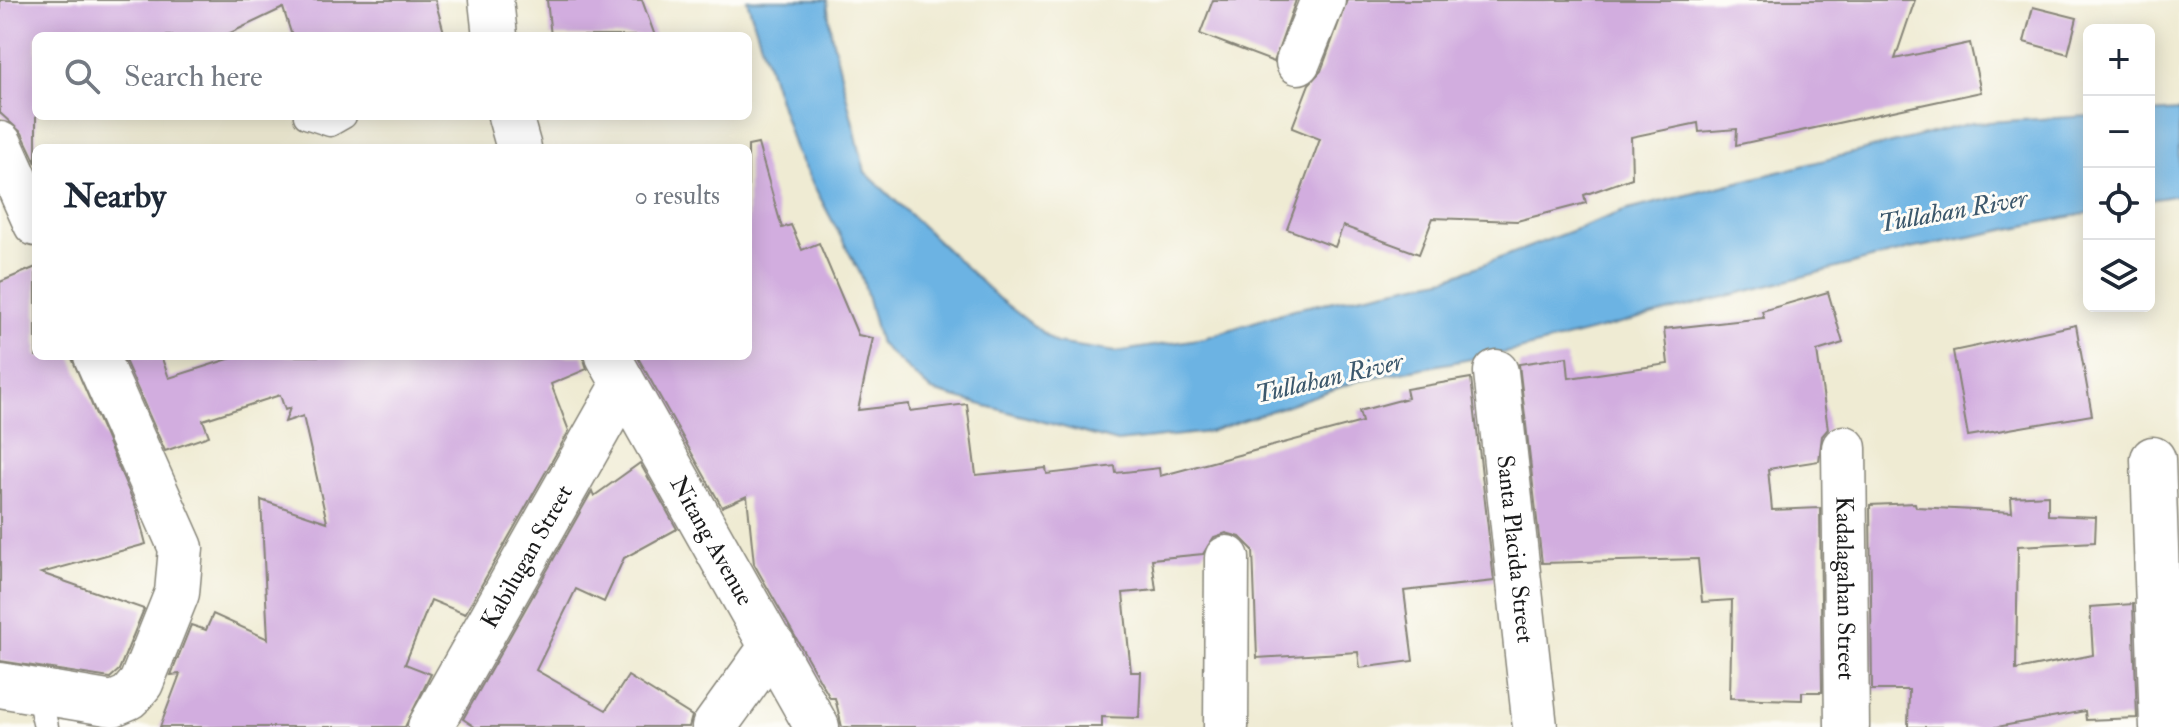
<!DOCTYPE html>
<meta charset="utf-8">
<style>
:root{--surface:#fff;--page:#f2f2f3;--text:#1f2937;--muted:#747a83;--line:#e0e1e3}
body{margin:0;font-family:"IM FELL Double Pica",serif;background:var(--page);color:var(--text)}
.controls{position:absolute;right:24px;top:24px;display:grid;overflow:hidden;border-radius:12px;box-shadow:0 4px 20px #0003}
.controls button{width:72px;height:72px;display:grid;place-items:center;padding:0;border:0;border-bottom:2px solid var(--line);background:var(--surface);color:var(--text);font:40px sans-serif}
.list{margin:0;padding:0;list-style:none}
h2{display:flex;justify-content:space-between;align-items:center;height:104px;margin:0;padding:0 32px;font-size:34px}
h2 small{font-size:26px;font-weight:400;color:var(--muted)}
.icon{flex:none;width:44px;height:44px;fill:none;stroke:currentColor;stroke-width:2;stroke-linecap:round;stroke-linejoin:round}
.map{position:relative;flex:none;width:2179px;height:727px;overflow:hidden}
.search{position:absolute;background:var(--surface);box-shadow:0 4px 20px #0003;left:32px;top:32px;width:720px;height:88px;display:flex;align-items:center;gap:20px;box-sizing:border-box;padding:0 28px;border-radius:12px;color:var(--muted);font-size:30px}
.panel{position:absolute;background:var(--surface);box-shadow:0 4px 20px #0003;left:32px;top:144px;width:720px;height:216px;border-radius:12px}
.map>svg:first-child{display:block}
.water{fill:#6cb3e3;stroke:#446880;stroke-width:2}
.building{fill:#d2addf}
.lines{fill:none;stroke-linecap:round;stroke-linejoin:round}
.lane-casing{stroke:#868478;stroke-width:27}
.street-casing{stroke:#868478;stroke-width:47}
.lane{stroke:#fff;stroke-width:24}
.street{stroke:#fff;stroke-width:44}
.labels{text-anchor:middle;stroke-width:6;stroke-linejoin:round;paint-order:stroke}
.street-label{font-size:24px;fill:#1c1c1c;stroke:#fdfcf7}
.water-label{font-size:26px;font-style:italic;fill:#3c586c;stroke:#fdfcf7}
</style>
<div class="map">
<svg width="2179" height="727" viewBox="0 0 2179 727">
<rect width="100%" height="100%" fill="#fdfcf7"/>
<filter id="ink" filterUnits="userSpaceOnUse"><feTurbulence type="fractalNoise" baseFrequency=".0125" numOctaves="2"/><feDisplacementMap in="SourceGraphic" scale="16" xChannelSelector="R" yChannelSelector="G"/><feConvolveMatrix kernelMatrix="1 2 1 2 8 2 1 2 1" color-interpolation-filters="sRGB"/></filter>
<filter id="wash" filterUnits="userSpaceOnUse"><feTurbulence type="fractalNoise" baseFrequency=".006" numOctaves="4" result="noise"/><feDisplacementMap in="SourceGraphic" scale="32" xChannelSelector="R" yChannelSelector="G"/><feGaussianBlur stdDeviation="1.8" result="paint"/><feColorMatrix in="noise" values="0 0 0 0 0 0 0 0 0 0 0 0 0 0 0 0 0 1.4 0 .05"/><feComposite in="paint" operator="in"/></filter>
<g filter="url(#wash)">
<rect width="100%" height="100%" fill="#efebd3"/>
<!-- water -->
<g class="water">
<polygon points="747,0 827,0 831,33 865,172 998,298 1056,343 1116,352 1204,338 1294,309 1447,278 1624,211 1971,123 2089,116 2089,213 1910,249 1519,350 1364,379 1209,432 1117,442 932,391 880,344 862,277 795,150"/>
<polygon points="2179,111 2179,195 2149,200 2149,113"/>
</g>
<g id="blocks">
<!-- building -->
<g class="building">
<polygon points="0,0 435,0 445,36 292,36 283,8 224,36 36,36 36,163 22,133 0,113"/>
<polygon points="547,0 642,0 655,36 551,36"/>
<polygon points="1213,0 1296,0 1274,62 1200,34"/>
<polygon points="1347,0 1915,0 1895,59 1970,43 1981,92 1736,145 1737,129 1699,132 1698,123 1631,137 1632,178 1584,195 1586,203 1517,221 1433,218 1419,254 1343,226 1335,247 1287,229 1320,139 1292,128 1309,84 1321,71"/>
<polygon points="2033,7 2077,18 2068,54 2024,42"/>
<polygon points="758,144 782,228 791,225 802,250 819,243 858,335 873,338 858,410 909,404 910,411 967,404 976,475 1046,468 1047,474 1115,466 1116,473 1159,468 1160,476 1362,422 1359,411 1408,398 1406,389 1471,378 1494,581 1404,591 1413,661 1360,668 1358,652 1257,658 1253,550 1240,537 1226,533 1214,537 1203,554 1152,559 1156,590 1123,593 1131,672 1141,672 1139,718 1102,717 1102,727 842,727 835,698 830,698 754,564 747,496 722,507 637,356 748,356 748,146"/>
<polygon points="36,267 36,356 71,356 137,510 146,544 41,573 144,609 119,670 110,678 0,661 0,282"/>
<polygon points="1828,292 1843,343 1817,351 1828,429 1822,436 1819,461 1768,469 1772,510 1820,508 1822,692 1802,692 1802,700 1730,698 1732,600 1702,602 1698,559 1542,563 1519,364 1567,357 1569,378 1668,364 1664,329 1764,318 1762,311"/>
<polygon points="2076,325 2092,415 1968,436 1953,351"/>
<polygon points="123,356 161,356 169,378 238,356 583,356 587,369 551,384 569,431 465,614 431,600 405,664 431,674 405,727 160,727 180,674 171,675 191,625 206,630 213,614 268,639 261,500 327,522 303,416 285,422 290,408 285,410 280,395 203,420 209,436 165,451"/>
<polygon points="640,463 677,529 624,558 604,602 576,589 536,670 606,710 628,676 692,716 689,727 475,727 463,719 592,491 594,496"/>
<polygon points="2048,495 2048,515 2096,517 2095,542 2018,546 2016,670 2093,655 2090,607 2133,604 2137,718 2086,720 2085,711 1997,727 1908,727 1909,690 1872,690 1870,505 1915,503 1916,507 2012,512 2011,497"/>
</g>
</g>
</g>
<g filter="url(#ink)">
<use href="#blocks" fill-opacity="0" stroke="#868478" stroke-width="2"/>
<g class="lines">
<defs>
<g id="lane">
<polyline points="306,116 330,124 344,116"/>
<polyline points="38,692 46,727"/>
</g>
<g id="street">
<polyline points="491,0 495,36"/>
<polyline points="1298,62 1323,0"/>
<polyline points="510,116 519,148"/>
<polyline points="0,144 36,224"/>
<path id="s1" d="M 608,356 L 817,727"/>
<path id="s2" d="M 1496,372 L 1535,727"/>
<path id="s3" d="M 1844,448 L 1847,727"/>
<polyline points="2153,459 2162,727"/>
<polyline points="0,685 113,704 129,697 141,683 177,593 181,548 96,356"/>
<path id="s4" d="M 430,727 L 623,386"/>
<polyline points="714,727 773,645"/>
<polyline points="1226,727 1227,558"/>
</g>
</defs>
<!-- lane casing -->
<use href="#lane" class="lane-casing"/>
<!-- street casing -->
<use href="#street" class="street-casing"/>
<!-- lane -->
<use href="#lane" class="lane"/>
<!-- street -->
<use href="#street" class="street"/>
</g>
</g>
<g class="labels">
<!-- street labels -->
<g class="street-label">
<text dy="8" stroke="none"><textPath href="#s1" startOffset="212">Nitang Avenue</textPath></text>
<text dy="8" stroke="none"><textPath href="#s2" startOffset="178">Santa Placida Street</textPath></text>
<text dy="8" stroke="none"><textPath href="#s4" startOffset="196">Kabilugan Street</textPath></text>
<text dy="8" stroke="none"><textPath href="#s3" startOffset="140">Kadalagahan Street</textPath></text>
</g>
<!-- water labels -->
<g class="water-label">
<text transform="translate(1953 210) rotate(-10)" y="9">Tullahan River</text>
<text transform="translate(1329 377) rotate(-13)" y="9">Tullahan River</text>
</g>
</g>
</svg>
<div class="controls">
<button>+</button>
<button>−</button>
<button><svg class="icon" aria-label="locate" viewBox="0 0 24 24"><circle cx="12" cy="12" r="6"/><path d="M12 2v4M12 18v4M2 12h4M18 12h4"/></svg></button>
<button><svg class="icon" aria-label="layers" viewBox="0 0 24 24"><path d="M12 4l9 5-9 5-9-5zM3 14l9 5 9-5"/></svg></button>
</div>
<div class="search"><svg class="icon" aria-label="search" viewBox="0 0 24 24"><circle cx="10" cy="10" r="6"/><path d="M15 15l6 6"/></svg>Search here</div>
<section class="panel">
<h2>Nearby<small>0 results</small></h2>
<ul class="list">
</ul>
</section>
</div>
